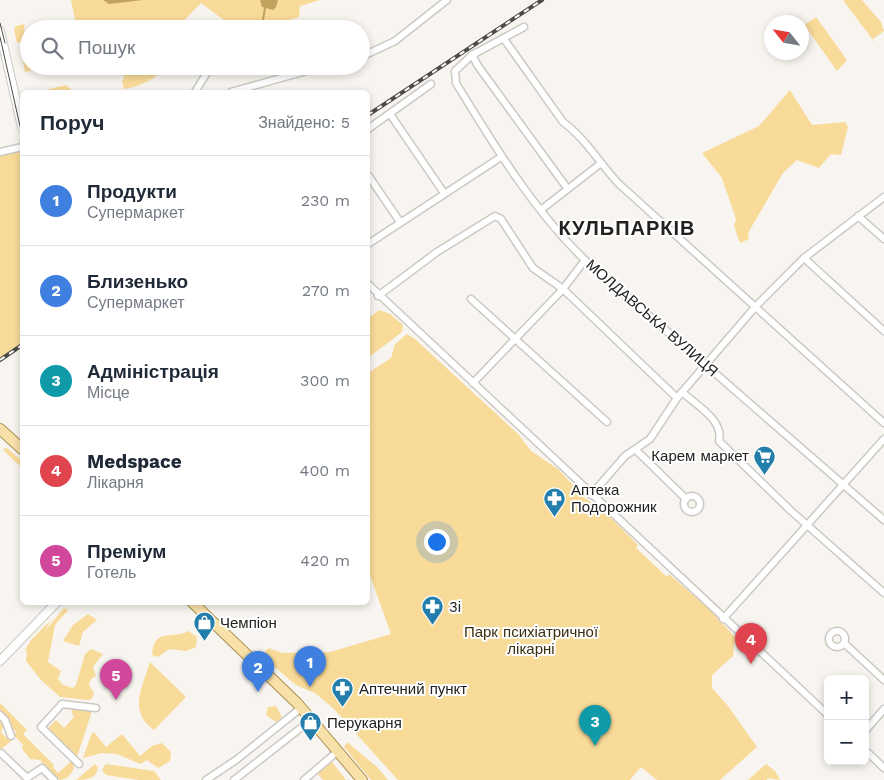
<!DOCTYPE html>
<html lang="uk">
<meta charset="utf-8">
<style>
:root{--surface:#fff;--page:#f6f6f7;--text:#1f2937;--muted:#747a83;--line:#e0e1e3;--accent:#237eac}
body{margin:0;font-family:"Work Sans",sans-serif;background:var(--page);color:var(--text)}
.controls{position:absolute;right:15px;bottom:15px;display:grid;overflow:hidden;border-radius:8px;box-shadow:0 2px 8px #0003}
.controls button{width:45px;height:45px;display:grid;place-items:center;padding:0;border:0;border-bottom:1px solid var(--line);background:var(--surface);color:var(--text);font:25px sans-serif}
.compass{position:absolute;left:764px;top:15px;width:45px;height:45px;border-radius:50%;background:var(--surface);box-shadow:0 2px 8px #0003;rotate:301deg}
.you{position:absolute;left:436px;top:541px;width:18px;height:18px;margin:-12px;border:4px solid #fff;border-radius:50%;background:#1a73e8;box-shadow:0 0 0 8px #1a73e833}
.badge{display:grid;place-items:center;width:32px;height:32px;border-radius:50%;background:var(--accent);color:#fff;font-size:16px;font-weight:700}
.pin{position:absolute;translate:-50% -41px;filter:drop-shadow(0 1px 2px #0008)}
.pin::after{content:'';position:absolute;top:26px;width:18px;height:15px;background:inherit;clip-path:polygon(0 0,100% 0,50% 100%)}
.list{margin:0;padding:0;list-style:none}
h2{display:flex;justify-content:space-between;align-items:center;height:65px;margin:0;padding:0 20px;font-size:21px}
h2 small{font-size:16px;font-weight:400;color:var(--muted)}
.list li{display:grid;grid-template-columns:32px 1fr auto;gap:15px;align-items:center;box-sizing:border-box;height:90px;padding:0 20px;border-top:1px solid var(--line)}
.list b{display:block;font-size:19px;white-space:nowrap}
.list p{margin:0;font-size:16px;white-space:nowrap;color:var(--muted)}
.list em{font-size:16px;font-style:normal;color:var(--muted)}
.icon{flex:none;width:28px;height:28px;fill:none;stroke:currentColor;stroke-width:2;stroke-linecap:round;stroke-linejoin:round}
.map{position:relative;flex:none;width:884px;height:780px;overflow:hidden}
.search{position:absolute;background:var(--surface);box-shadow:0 2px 8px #0003;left:20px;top:20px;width:350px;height:55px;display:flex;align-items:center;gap:12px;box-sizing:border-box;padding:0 18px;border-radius:28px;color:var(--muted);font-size:19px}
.panel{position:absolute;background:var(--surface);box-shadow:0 2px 8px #0003;left:20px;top:90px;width:350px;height:515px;border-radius:8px}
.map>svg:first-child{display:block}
.green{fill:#f9db99}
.water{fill:#c2a25c}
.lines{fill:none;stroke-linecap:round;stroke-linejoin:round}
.stream{stroke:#c2a25c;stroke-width:2}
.minor-casing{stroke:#cbc9c4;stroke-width:9}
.tertiary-casing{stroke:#cbc9c4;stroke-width:10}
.primary-casing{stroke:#aa9054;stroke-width:12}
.minor{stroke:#fff;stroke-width:6}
.tertiary{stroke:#fff;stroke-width:8}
.primary{stroke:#f8e0a9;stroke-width:10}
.tram{stroke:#4c4b48;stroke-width:1}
.rail-casing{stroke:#4c4b48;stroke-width:4}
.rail{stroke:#fff;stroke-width:2;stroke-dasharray:5.5;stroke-linecap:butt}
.labels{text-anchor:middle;stroke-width:4;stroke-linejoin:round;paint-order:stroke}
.street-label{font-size:15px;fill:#22211f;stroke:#fff}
.poi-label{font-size:15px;fill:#22211f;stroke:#fff;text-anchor:start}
.park-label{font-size:15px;fill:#3c2f0f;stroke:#fff}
.district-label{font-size:20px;font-weight:bold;letter-spacing:1px;fill:#22211f;stroke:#fff}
</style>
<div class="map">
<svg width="884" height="780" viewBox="0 0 884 780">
<rect width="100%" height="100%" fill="#f8f5f0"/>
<!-- green -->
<g class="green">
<polygon points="71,0 320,0 300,6 299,17 261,29 236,29 201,3 176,29 77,29"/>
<polygon points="843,0 862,0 881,22 884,31 873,39 879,48"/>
<polygon points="811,10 847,60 837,71 798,16 804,25 816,17"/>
<polygon points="24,24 25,41 17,43 14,29 16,26"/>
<polygon points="29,60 29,66 50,66 25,72 23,62"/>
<path d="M 68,66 L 89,66 C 82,72 75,75 67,74 Z"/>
<path d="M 122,66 L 164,66 C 159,79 137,87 124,89 L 122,82 L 126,71 Z"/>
<polygon points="66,85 74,92 45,92 49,89"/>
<polygon points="790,90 812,125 845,122 848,127 841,155 831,154 819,168 797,160 783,173 748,233 749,239 740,243 734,226 736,219 722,178 702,153 759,126"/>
<polygon points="22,151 22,343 0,358 0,156"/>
<polygon points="379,310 390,314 403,325 402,332 368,358 368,319"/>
<polygon points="407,334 415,339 518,434 531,451 558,469 585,498 610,517 638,545 636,548 667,577 669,574 708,608 735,637 733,656 712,675 712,688 728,706 757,747 720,780 657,780 641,767 630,780 398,780 333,708 315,693 296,685 265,659 263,655 268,648 283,653 330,652 391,634 368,570 368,373 391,358 395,344"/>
<polygon points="7,448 22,461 22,468 5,452 3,449"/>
<polygon points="64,608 68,610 55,625 48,662 61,671 58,679 63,685 73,688 76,685 85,654 91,649 103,654 93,667 96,676 91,679 89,685 94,693 92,699 88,700 60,697 41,680 26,661 27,651 25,650 31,640 51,620 45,631"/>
<polygon points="88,614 97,620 83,632 79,646 63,641 73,625"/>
<path d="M 188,631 L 197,637 L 196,647 L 186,651 L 169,649 L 158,657 L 152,655 C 154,627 172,640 188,631 Z"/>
<path d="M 150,662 L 186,697 L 154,730 C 128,712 142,688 150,662 Z"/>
<path d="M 0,703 L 27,730 L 23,734 L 54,765 L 53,767 L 58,773 L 74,759 C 76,769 70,780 59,780 L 40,760 L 30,759 L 22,749 L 23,745 L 14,735 L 16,732 L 0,713 Z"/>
<polygon points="276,706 282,717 276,722 266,715 268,707"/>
<polygon points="74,707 92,711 77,757 46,730 56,720 64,728 74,717 71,712"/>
<polygon points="0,718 4,724 1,732 8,739 11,737 11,741 0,750"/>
<polygon points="94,732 106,747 122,734 140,756 152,746 162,743 171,752 170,761 158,768 147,760 140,764 117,754 102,753 83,758 91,735"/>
<polygon points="347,742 377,767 388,780 371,780 344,747"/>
<polygon points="332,762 346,780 323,780 317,773"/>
<path d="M 95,764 L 98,767 C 97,779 86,780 76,780 Z"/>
<polygon points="106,764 154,771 161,780 138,780 106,775 102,770"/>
<polygon points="766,764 775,771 780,780 767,778 767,780 748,780"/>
</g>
<!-- water -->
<g class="water">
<polygon points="103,0 143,0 109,4"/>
<polygon points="260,0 278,0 276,7 273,10 262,7"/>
</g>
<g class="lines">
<!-- stream -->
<polyline class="stream" points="263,20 265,8"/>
<defs>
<g id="minor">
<path d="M 524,27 L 472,55 L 455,71 L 456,83 C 493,144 534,211 585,260 L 884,520"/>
<path d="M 504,39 L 563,122 C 586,139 600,164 619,184 L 884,423"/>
<polyline points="472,55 478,66 567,188"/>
<polyline points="361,57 395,41 447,0"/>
<polyline points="195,92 211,66"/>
<polyline points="231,92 324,66"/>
<polyline points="390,114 444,193"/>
<polyline points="368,129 431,84"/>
<polyline points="0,152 22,147"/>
<polyline points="368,175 400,222"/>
<polyline points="542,209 600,164"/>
<polyline points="858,216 884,239"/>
<polyline points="368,244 501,157"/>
<polyline points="804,258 884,331"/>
<polyline points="368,284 828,715"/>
<polyline points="378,296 437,252 495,216 501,219 533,268 563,289 677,398"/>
<polyline points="471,299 607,422"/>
<polyline points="473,383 563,289 585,260"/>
<path d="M 682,392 C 696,405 724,420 719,441 L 790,510 L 884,593"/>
<polyline points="636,450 686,499"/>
<polyline points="591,495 625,456 650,439 677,398 756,306 804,258 884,197"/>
<circle cx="692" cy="504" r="8"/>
<polyline points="723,619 884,439"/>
<circle cx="837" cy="639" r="8"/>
<polyline points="844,643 884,680"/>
<polyline points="0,715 5,720 11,736"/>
<polyline points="865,731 884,709"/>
<polyline points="865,750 884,768"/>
<polyline points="1,753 27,778 42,768 54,780"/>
<polyline points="79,764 41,727 62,704 96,708"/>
<polyline points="206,780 236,760 301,708"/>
<polyline points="234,780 311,720"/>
<polyline points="304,780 338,751"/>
</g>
<g id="tertiary">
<polyline points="0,31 22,127"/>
<polyline points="0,661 57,602"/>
</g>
<g id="primary">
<polyline points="0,429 22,449"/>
<polyline points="192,602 297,703 362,780"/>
</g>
</defs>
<!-- minor casing -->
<use href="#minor" class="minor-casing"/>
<!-- tertiary casing -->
<use href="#tertiary" class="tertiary-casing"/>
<!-- primary casing -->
<use href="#primary" class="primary-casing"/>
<!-- minor -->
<use href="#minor" class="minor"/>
<!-- tertiary -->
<use href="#tertiary" class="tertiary"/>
<!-- primary -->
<use href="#primary" class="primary"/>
<!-- tram -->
<g class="tram">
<polyline points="0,23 5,43"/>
<polyline points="0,37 22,135"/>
</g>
<defs>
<g id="rail">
<polyline points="368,115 542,0"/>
<polyline points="0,360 22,345"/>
</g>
</defs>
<!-- rail casing -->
<use href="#rail" class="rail-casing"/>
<!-- rail -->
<use href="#rail" class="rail"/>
</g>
<!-- icons -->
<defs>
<symbol id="supermarket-pin" viewBox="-11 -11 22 30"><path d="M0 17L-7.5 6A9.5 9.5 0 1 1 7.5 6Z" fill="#237eac" stroke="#fff"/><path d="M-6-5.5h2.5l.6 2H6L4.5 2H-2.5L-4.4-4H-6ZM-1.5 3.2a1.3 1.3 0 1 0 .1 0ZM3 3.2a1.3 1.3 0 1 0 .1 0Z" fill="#fff"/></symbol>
<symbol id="pharmacy-pin" viewBox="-11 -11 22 30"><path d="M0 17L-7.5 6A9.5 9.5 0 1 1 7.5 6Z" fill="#237eac" stroke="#fff"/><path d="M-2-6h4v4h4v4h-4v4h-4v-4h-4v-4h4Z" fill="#fff"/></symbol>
<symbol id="shop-pin" viewBox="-11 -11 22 30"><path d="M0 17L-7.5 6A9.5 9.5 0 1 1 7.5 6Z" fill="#237eac" stroke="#fff"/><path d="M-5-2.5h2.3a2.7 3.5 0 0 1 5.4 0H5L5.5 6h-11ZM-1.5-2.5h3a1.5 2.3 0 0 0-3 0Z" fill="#fff"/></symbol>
</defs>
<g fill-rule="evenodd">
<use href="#supermarket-pin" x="752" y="444" width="25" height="34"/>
<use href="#pharmacy-pin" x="542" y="486" width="25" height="34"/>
<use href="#pharmacy-pin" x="420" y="594" width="25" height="34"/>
<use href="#shop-pin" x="192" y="610" width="25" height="34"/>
<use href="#pharmacy-pin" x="330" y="676" width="25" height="34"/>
<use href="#shop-pin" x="298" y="710" width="25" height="34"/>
</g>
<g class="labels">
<!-- street labels -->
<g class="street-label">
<text transform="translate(652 318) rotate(41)" y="5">МОЛДАВСЬКА ВУЛИЦЯ</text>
</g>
<!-- poi labels -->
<g class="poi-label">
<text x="749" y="461" text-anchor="end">Карем маркет</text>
<text x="571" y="495">Аптека<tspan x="571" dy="17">Подорожник</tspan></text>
<text x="449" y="612">3і</text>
<text x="220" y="628">Чемпіон</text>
<text x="359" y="694">Аптечний пункт</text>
<text x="327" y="728">Перукарня</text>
</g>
<!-- park labels -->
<g class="park-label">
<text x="531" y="637">Парк психіатричної<tspan x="531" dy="17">лікарні</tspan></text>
</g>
<!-- district labels -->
<g class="district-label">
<text x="627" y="235">КУЛЬПАРКІВ</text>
</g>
</g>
</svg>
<div class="controls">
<button>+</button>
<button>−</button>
</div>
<svg class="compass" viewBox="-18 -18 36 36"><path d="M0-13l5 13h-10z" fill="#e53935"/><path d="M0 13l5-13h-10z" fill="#747a83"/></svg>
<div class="you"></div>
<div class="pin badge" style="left:310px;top:687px;background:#3f7fe0">1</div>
<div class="pin badge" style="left:258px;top:692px;background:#3f7fe0">2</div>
<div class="pin badge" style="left:595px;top:746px;background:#0f9aa8">3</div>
<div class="pin badge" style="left:751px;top:664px;background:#e0444e">4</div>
<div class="pin badge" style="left:116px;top:700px;background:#d1479c">5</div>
<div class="search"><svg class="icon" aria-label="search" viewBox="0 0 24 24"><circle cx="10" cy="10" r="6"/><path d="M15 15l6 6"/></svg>Пошук</div>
<section class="panel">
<h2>Поруч<small>Знайдено: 5</small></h2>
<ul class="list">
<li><span class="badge" style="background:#3f7fe0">1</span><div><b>Продукти</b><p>Супермаркет</p></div><em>230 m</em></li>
<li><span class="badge" style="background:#3f7fe0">2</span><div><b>Близенько</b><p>Супермаркет</p></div><em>270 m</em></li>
<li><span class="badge" style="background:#0f9aa8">3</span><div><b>Адміністрація</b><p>Місце</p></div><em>300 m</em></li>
<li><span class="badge" style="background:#e0444e">4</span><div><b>Medspace</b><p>Лікарня</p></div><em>400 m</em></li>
<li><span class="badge" style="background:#d1479c">5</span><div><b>Преміум</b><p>Готель</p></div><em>420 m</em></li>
</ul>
</section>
</div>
